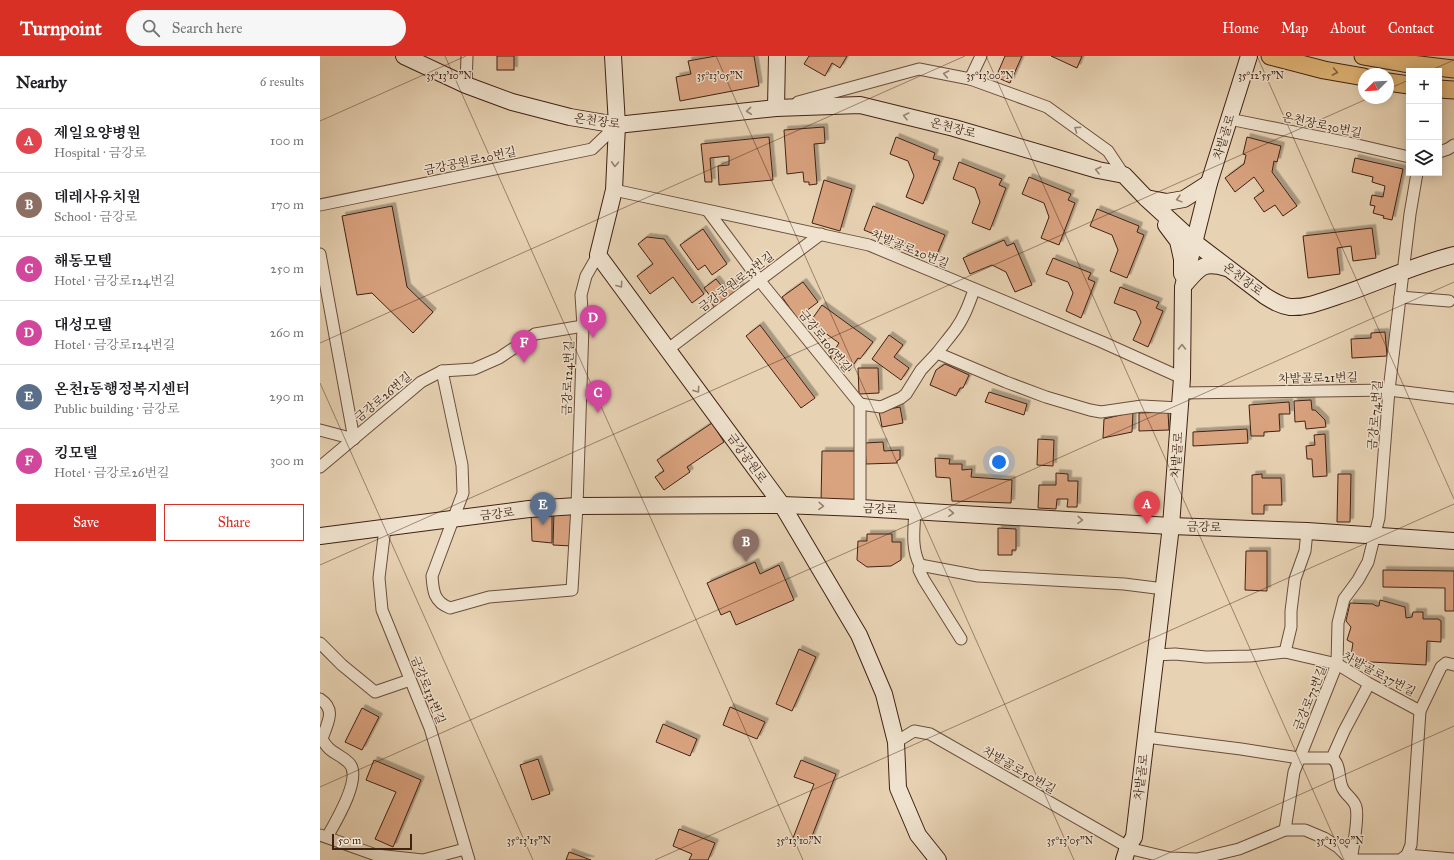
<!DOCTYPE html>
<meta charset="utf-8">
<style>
:root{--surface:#fff;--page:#f6f6f6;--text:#202124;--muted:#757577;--line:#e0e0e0;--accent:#d93025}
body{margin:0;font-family:"IM FELL Great Primer","Noto Serif KR",serif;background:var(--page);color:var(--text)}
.controls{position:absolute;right:12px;top:12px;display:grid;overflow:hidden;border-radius:0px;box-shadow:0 2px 10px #0003}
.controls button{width:36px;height:36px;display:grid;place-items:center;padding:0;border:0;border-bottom:1px solid var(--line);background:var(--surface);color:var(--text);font:20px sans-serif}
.compass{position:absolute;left:1038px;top:12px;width:36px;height:36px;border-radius:50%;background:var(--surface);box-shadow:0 2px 10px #0003;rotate:246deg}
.scale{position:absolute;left:12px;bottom:10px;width:80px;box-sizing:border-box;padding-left:4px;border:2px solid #402213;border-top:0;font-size:11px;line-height:14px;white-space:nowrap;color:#402213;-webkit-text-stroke:3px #efe2ce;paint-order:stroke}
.you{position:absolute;left:679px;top:406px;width:14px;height:14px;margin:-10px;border:3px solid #fff;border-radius:50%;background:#1a73e8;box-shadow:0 0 0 6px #1a73e833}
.badge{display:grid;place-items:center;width:26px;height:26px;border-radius:50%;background:var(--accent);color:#fff;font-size:13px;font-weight:700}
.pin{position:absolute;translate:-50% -33px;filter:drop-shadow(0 1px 2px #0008)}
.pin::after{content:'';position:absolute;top:21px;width:14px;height:12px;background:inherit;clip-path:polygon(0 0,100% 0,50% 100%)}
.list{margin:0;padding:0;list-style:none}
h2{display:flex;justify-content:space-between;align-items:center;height:52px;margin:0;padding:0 16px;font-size:17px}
h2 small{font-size:13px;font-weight:400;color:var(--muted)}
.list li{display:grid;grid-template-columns:26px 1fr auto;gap:12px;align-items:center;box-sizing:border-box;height:64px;padding:0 16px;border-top:1px solid var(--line)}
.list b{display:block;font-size:15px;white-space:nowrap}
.list p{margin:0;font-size:13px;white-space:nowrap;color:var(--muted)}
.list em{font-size:13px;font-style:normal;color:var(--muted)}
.actions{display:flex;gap:8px;padding:12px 16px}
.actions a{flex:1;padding:9px 0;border:1px solid var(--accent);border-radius:0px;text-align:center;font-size:14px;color:var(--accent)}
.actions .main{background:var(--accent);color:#fff}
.icon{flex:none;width:22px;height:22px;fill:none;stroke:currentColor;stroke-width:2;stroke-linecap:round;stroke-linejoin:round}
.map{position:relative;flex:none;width:1134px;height:804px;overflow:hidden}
header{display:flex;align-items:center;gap:24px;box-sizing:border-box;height:56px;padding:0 20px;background:var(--accent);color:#fff}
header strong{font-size:19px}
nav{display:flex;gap:22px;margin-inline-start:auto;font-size:14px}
.search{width:280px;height:36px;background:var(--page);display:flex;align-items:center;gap:10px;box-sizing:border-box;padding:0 14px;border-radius:22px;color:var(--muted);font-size:15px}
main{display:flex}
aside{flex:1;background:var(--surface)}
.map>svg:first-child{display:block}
.building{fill:#daa380;stroke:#402213;filter:url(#shadow)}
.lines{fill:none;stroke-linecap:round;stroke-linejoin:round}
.street-casing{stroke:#6a4e3b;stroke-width:13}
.secondary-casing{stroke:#402213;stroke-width:18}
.primary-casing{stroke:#402213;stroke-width:19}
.street{stroke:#efe2ce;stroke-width:11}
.secondary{stroke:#efe2ce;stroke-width:16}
.primary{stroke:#e4b97a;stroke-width:17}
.oneway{stroke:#8a6641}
.oneway2{stroke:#988270}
.ticks{fill:none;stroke:#402213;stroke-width:1;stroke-opacity:0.45}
.labels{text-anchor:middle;stroke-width:3;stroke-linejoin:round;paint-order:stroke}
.street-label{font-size:12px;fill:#402213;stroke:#efe2ce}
.ticks-label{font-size:10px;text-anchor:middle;fill:#402213;stroke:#efe2ce;stroke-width:3;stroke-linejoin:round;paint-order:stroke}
</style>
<header>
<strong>Turnpoint</strong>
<div class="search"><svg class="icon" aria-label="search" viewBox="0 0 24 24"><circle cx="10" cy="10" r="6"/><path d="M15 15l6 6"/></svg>Search here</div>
<nav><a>Home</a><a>Map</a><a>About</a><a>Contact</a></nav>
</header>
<main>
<aside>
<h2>Nearby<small>6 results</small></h2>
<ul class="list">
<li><span class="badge" style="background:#e0444e">A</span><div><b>제일요양병원</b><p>Hospital · 금강로</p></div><em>100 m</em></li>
<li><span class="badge" style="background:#8d6e63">B</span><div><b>데레사유치원</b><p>School · 금강로</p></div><em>170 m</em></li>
<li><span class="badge" style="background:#d1479c">C</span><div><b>해동모텔</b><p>Hotel · 금강로124번길</p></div><em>250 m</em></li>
<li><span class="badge" style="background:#d1479c">D</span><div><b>대성모텔</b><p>Hotel · 금강로124번길</p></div><em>260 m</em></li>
<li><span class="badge" style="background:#5c6f8a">E</span><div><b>온천1동행정복지센터</b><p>Public building · 금강로</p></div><em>290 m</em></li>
<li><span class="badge" style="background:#d1479c">F</span><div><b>킹모텔</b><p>Hotel · 금강로26번길</p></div><em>300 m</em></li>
</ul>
<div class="actions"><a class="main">Save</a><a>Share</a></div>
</aside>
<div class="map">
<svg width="1134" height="804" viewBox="0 0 1134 804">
<defs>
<filter id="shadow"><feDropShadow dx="3.5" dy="-3.5" stdDeviation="0" flood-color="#0004"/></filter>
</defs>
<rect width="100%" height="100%" fill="#e7d2b3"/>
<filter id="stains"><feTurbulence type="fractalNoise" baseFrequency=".005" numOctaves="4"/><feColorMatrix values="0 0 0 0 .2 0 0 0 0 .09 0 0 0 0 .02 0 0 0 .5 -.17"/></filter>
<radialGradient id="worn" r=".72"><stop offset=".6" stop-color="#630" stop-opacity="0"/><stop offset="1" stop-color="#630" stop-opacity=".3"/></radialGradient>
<!-- building -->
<g class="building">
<rect x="177" y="0" width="17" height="14"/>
<polygon points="396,0 434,0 439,30 360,45 356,21 371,18 368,5"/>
<polygon points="489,0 527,0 520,12 512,7 505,20 484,8"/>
<polygon points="685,0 702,0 690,27 676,21"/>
<polygon points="731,0 762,0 757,12"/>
<polygon points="504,71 505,87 494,88 497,128 489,129 489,126 484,126 483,116 467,118 464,74"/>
<polygon points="449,81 453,124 399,129 398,110 409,109 409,100 390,102 392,126 385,126 381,88"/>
<polygon points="576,81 615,97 613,103 620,105 603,148 586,141 594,120 588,105 570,98"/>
<polygon points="927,81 961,90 957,106 954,105 952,116 977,150 963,160 955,149 944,156 934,142 944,135 934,121 915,136 905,122 924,108 926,99 923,98"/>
<polygon points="1035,102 1083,113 1072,164 1063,162 1064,160 1053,157 1055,150 1050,149 1052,139 1063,141 1065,130 1052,126 1053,121 1032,116"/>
<polygon points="639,106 682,123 679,129 686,132 670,174 652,167 660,146 655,132 633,123"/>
<polygon points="709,121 751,138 748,144 755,147 739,189 721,182 729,161 724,147 702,138"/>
<polygon points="504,124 532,133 520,175 492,167"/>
<polygon points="72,150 87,231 113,256 93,277 52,237 37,239 22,160"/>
<polygon points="553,150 625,179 615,203 544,174"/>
<polygon points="777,153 819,170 817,176 824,179 807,222 790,215 798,194 792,179 770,170"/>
<polygon points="1052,172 1056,202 1033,205 1031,190 1017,192 1020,218 988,222 983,180"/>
<polygon points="383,173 407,208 392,219 385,209 378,214 360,189"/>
<polygon points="327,181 344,183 384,238 372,247 353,221 330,238 317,220 333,208 318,188"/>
<polygon points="684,184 687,190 694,187 712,229 695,236 686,216 672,209 650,218 643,202"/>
<polygon points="733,202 771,217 768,223 775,226 761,262 746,255 753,237 748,226 726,218"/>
<polygon points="396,223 404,233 415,224 421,231 395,252 388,243 391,241 384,232"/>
<polygon points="483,226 498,246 477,262 462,241"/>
<polygon points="800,231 839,246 836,252 843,255 828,291 813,284 821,266 816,255 794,247"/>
<polygon points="502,249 553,286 540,303 538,302 529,315 510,301 519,287 490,266"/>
<polygon points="440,269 495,342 481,352 426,280"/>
<polygon points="1065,276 1067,300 1032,302 1031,283 1051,282 1051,277"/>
<polygon points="569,279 583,289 574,301 589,312 581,324 552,303"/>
<polygon points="625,308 649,319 643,332 640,332 636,340 610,329 616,314"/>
<polygon points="538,312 558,312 559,337 539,338"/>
<polygon points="669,336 707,348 704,359 665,346"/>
<polygon points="991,344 992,354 995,354 1005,364 1006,371 986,373 985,365 975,366 974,345"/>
<polygon points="969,346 970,358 959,358 960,375 944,376 944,380 931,380 929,349"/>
<polygon points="580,351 583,367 562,371 559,355"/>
<polygon points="813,356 812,376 783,382 784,363"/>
<polygon points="848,356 849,374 819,375 819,357"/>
<polygon points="392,367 404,386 367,411 370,416 344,434 335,421 344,415 337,404"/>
<polygon points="927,373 928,387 873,390 873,376"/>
<polygon points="1005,378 1007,420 993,421 992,403 987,403 986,390 995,389 994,379"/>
<polygon points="718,383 734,384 733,410 717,409"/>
<polygon points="563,386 564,395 580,394 580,403 577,405 577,407 546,408 545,387"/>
<polygon points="502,395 537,395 536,448 501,448"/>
<polygon points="615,402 630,403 629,408 642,408 642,414 652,413 651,421 692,424 691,447 632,445 630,422 616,421"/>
<polygon points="736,417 748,418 748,425 758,425 757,451 747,451 748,443 737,443 736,453 718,452 719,429 736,429"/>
<polygon points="942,418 942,422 961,422 962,449 944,449 944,458 932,458 932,419"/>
<polygon points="1018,418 1031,418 1030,466 1017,466"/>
<polygon points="232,455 232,487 212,485 211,456"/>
<polygon points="234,455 253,455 252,490 233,489"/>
<polygon points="678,472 696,473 696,494 692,494 692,499 678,499"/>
<polygon points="547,478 572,478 572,486 581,486 581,504 571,510 547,511 537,504 538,485 547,485"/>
<polygon points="926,495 947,495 947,535 925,534"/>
<polygon points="435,506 440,518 459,509 474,544 416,569 410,555 401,559 387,527"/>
<polygon points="1063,514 1134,515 1134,555 1125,555 1125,532 1063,531"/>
<polygon points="1060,544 1085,551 1086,562 1092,561 1093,556 1103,556 1103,563 1118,563 1121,565 1121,586 1107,585 1106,609 1033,605 1034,599 1031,599 1033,587 1027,584 1031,571 1026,565 1030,547 1053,548 1056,550 1059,550"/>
<polygon points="479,593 496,601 472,655 456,648"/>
<polygon points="410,651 445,666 437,683 403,669"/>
<polygon points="42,652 59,661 42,694 25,686"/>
<polygon points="343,668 377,683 370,700 336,686"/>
<polygon points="218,703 230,738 212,744 200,709"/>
<polygon points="54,704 101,724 73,791 55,783 76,736 46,724"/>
<polygon points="481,704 516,718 489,788 473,782 494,728 474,721"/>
<polygon points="359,773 395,787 388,804 369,804 372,798 353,790"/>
<polygon points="249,796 271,804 246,804"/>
</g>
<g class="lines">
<defs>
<g id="street">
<polyline points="650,23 661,0"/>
<polyline points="146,29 147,0"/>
<polyline points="478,46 599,13 650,23 727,51 788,95 804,119"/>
<polyline points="909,63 1029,87 1089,101"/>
<polyline points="1119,96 1128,93 1134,89"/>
<polyline points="294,134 549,189 782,286 862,322"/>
<polyline points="0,149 272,93 297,69"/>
<polyline points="388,155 440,225 540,348 540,452"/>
<polyline points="0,198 34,383 0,374"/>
<polyline points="1080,241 1129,245"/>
<polyline points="347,294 501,178"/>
<path d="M 617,297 C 623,289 629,282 635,274 C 644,262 649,248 654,234"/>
<path d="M 122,315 L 142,409 L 143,437 L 112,520 C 113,535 114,546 130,552 L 169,541 L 252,534 L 257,450 L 263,270 L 261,239 L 266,220 L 278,199"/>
<polyline points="861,337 1069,334 1134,342"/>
<polyline points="540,348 561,351 581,342 586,338 601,314 617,297 686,326 726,341 770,354 781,356 822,350 860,352"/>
<polyline points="0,411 101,326 122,315 154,313 179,302 215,278 263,270"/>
<path d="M 595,455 C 594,473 591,493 600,509"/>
<polyline points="65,472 59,522 62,554 110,672 149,804"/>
<polyline points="641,583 604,524 599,514 600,509 658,520 804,528 844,533"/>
<polyline points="0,587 22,609 55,636 90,624"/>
<polyline points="965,596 971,571 971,555 975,523 985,495 987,475"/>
<polyline points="836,599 855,598 886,601 930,600 965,596 1017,608 1048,627 1100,655 1091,789 1087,799"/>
<path d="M 0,643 C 17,654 7,667 2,683 C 10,698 19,697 29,707 C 43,721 15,767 7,781"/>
<polyline points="1100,655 1121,611 1126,607 1134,609"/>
<polyline points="826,681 921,693 979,702 1012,702 1024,675 1049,628"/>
<polyline points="576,686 594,675 610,678 808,791 816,794 850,802 877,803 919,793 965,774 985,774 1004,782 1018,791 1031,804 1080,804 1087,799 1134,803"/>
<path d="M 1012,702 C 1021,709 1018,721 1022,731 C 1025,739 1034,743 1036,751 C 1039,762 1033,792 1031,804"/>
<polyline points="965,774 974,716 1017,608 1018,567 1024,543 1038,524 1048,506 1059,462 1069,334 1090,158 1097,117"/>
<polyline points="0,779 56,799 103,804 145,793"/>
</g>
<g id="secondary">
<path d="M 84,0 L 146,29 L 192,46 L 250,61 L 297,69 L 456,52 L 540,49 L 634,72 L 778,114 L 804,119 L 826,142 L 874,186 L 945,240 C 953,245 961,250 970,251 C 986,252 1003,245 1018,240 C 1057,227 1094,209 1134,199"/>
<polyline points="293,0 297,69 294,134 278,199 462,449 539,579 564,638 576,686 578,732 598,779 618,804"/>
<polyline points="456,52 457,0"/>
<polyline points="826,142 847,146 864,143 889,127"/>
<polyline points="846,169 858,185 862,203 862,218"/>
<path d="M 865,228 C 880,211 883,205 907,212"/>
<polyline points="0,480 209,453 257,450 462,449 540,452 851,470 987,475 1134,485"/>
<polyline points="804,804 808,791 814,781 851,470 862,322 863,231 889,127 929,0"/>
</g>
<g id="primary">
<polyline points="950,0 1004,14 1044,21"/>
<polyline points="1043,0 1083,7 1134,13"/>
<polyline points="1068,26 1089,29"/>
<polyline points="1119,33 1134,34"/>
</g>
</defs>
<!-- street casing -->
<use href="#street" class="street-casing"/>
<!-- secondary casing -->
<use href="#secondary" class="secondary-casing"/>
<!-- primary casing -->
<use href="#primary" class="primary-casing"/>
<!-- street -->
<use href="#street" class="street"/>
<!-- secondary -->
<use href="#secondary" class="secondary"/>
<!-- primary -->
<use href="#primary" class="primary"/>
</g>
<!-- one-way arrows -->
<defs><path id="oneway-chevron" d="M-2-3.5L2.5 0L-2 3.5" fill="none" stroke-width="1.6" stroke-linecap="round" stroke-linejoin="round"/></defs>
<use class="oneway" href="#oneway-chevron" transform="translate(1015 16) rotate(11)"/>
<g class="oneway2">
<use href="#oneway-chevron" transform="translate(626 18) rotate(-169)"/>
<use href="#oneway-chevron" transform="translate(429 55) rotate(174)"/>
<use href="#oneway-chevron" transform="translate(586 60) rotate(-166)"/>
<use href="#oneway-chevron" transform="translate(757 73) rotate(-144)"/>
<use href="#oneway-chevron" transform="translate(295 108) rotate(93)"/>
<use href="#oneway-chevron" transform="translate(778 114) rotate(-166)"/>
<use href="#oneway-chevron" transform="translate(859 143) rotate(165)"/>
<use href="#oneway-chevron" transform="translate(300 229) rotate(54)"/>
<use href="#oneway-chevron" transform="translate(862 291) rotate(-90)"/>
<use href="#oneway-chevron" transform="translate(377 334) rotate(54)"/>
<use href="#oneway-chevron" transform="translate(501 450) rotate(2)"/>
<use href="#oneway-chevron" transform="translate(631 457) rotate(3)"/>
<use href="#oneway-chevron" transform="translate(760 464) rotate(3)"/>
</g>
<!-- ticks -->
<path class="ticks" d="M 125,0 L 483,804M 396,0 L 754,804M 666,0 L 1024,804M 937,0 L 1134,443M 1109,15 L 1134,4M 1068,33 L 1089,24M 0,65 L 146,0M 0,287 L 645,0M 0,327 L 213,804M 0,509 L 1049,42M 0,731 L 1134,226M 335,804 L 1134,448M 833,804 L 1134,670"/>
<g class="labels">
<!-- street labels -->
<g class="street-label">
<text transform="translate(277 65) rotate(8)" y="4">온천장로</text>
<text transform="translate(1002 69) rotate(12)" y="4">온천장로30번길</text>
<text transform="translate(633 72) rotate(15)" y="4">온천장로</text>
<text transform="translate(904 81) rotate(-73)" y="4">차밭골로</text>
<text transform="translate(150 105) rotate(-12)" y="4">금강공원로20번길</text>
<text transform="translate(590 193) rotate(22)" y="4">차밭골로20번길</text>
<text transform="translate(923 223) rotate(37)" y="4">온천장로</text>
<text transform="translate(416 226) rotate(-37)" y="4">금강공원로33번길</text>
<text transform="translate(505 285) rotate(51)" y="4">금강로106번길</text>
<text transform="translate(248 322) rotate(-88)" y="4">금강로124번길</text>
<text transform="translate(998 322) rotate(-1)" y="4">차밭골로21번길</text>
<text transform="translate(63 341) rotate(-40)" y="4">금강로26번길</text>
<text transform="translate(1055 359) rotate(-85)" y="4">금강로74번길</text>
<text transform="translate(857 399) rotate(-86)" y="4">차밭골로</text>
<text transform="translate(427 402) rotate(54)" y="4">금강공원로</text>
<text transform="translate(560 453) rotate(3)" y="4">금강로</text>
<text transform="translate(177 458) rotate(-7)" y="4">금강로</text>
<text transform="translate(884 471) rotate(2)" y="4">금강로</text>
<text transform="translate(1059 618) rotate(28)" y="4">차밭골로37번길</text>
<text transform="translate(108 634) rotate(68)" y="4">금강로131번길</text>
<text transform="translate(990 642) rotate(-68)" y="4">금강로73번길</text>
<text transform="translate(699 714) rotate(30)" y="4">차밭골로50번길</text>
<text transform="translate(821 721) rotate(-83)" y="4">차밭골로</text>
</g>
</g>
<g class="ticks-label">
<text x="129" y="23">35°13'10"N</text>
<text x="400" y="23">35°13'05"N</text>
<text x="670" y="23">35°13'00"N</text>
<text x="941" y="23">35°12'55"N</text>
<text x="209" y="788">35°13'15"N</text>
<text x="479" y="788">35°13'10"N</text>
<text x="750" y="788">35°13'05"N</text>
<text x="1020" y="788">35°13'00"N</text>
</g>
<rect width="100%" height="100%" filter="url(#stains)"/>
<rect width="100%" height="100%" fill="url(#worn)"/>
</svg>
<div class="controls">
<button>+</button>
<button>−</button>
<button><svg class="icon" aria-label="layers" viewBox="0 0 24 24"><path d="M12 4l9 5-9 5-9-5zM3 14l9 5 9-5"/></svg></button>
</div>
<svg class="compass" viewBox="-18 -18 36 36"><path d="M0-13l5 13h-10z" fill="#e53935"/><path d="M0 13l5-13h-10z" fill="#757577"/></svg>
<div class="scale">50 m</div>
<div class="you"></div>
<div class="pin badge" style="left:827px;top:468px;background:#e0444e">A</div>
<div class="pin badge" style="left:426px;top:506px;background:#8d6e63">B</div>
<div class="pin badge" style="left:278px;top:357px;background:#d1479c">C</div>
<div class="pin badge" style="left:273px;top:282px;background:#d1479c">D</div>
<div class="pin badge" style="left:223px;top:469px;background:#5c6f8a">E</div>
<div class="pin badge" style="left:204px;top:307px;background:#d1479c">F</div>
</div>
</main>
